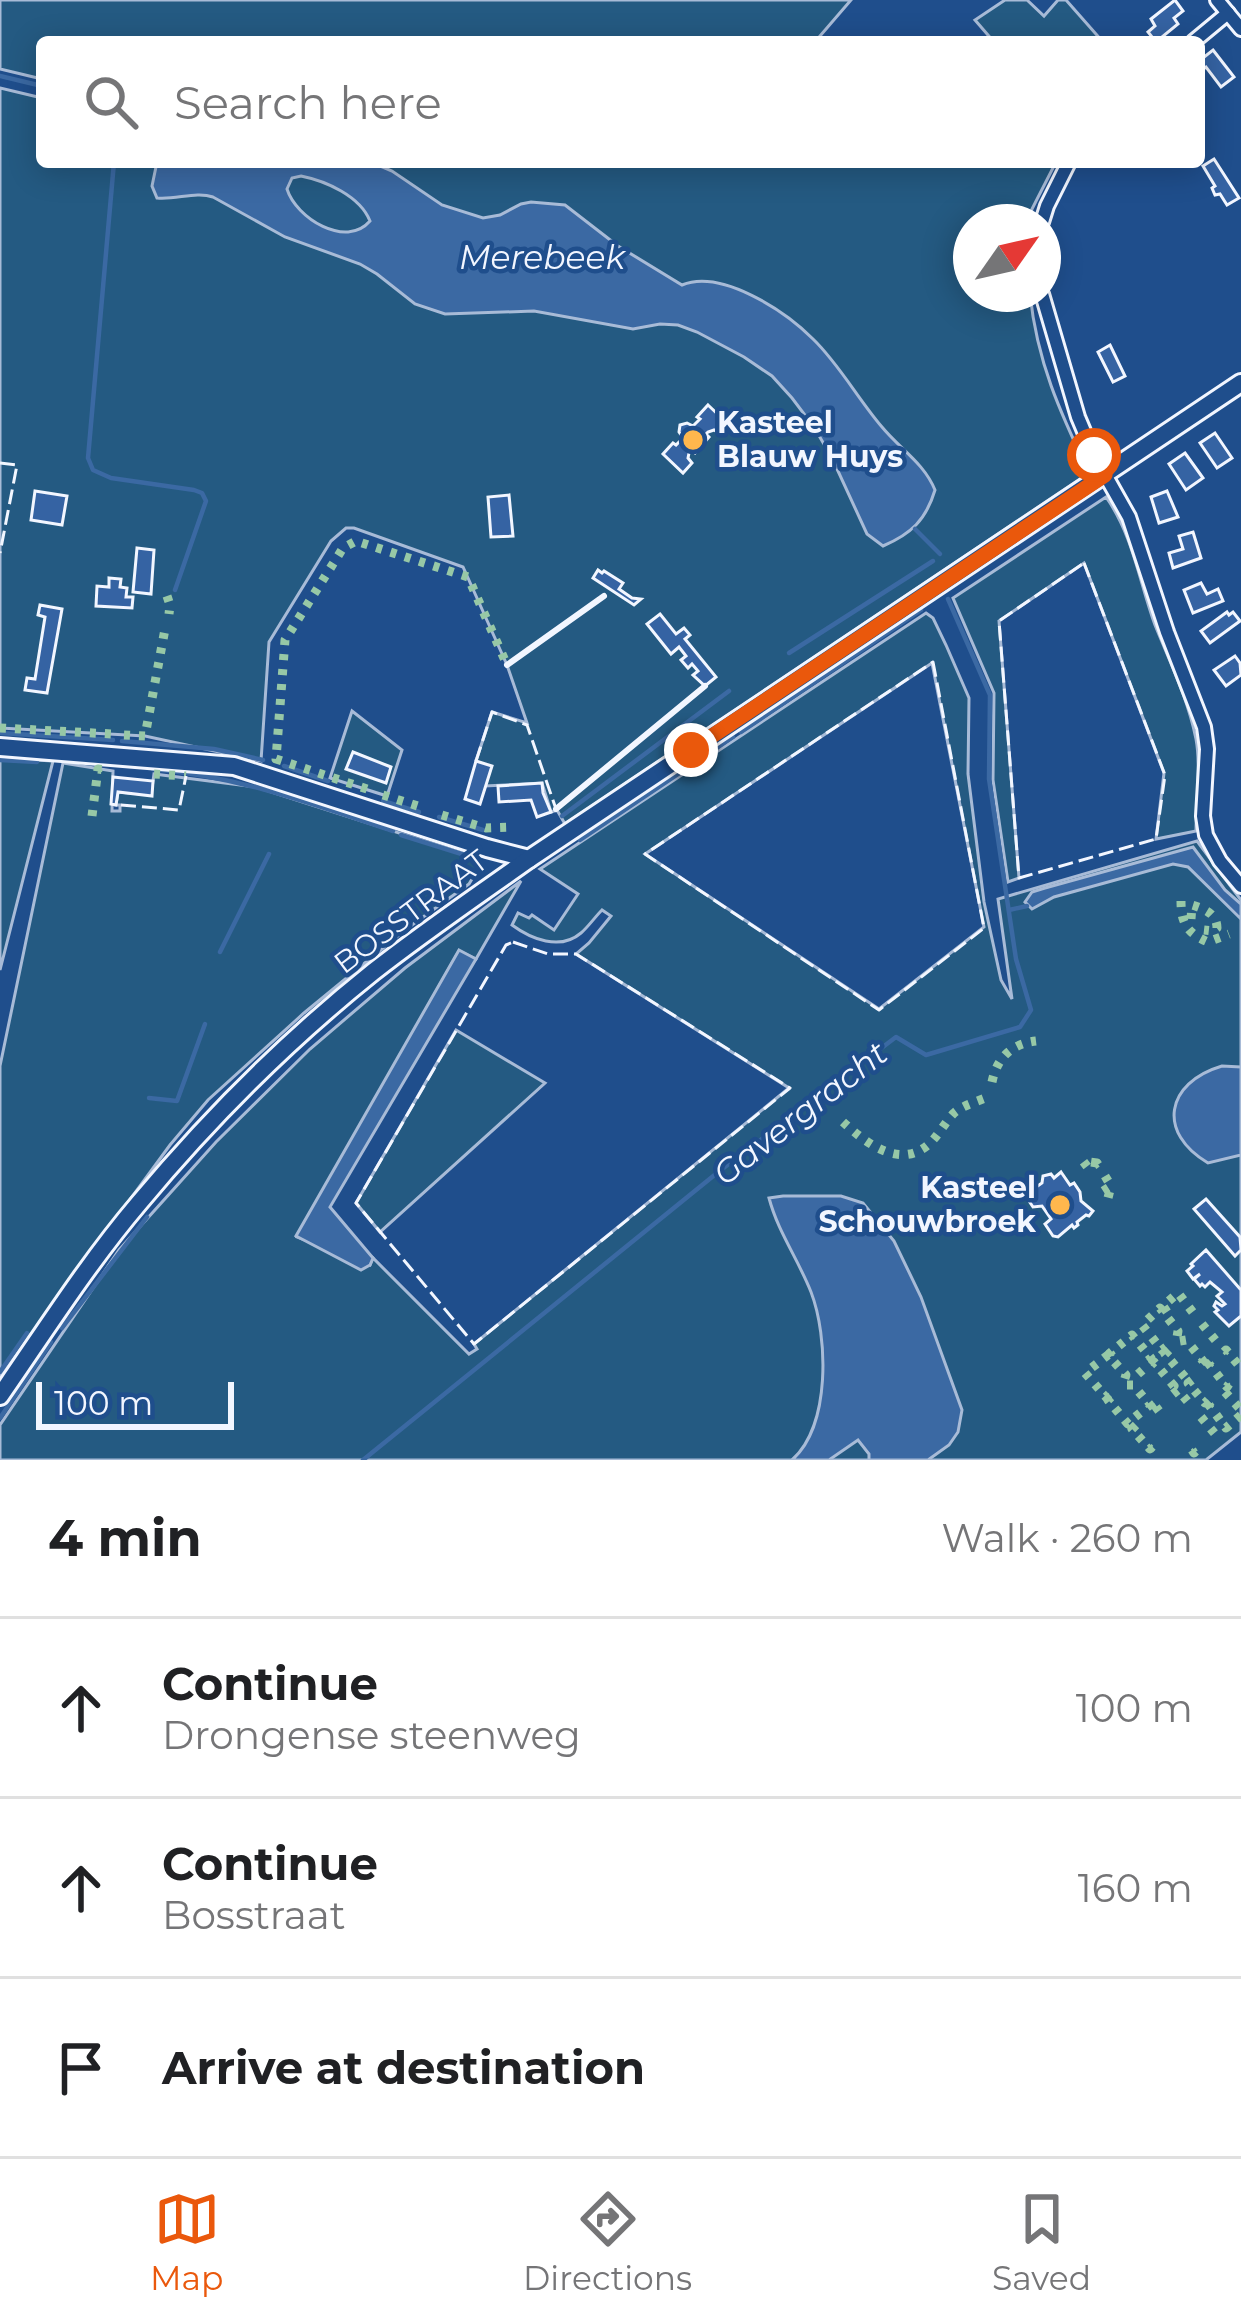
<!DOCTYPE html>
<meta charset="utf-8">
<style>
:root{--surface:#fff;--page:#f2f2f2;--text:#202124;--muted:#757577;--line:#e0e0e0;--accent:#ea580c}
body{margin:0;font-family:Montserrat,sans-serif;background:var(--page);color:var(--text)}
.compass{position:absolute;left:953px;top:204px;width:108px;height:108px;border-radius:50%;background:var(--surface);box-shadow:0 6px 30px #0003;rotate:56deg}
.scale{position:absolute;left:36px;bottom:30px;width:198px;box-sizing:border-box;padding-left:12px;border:6px solid #f2f6ff;border-top:0;font-size:33px;line-height:42px;white-space:nowrap;color:#f2f6ff;-webkit-text-stroke:9px #1f4e8c;paint-order:stroke}
.stop{position:absolute;width:36px;height:36px;margin:-27px;border:9px solid #ea580c;border-radius:50%;background:#fff}
.stop.end{background:#ea580c;border-color:#fff;box-shadow:0 3px 12px #0008}
.list{margin:0;padding:0;list-style:none}
h2{display:flex;justify-content:space-between;align-items:center;height:156px;margin:0;padding:0 48px;font-size:51px}
h2 small{font-size:39px;font-weight:400;color:var(--muted)}
.list li{display:grid;grid-template-columns:78px 1fr auto;gap:36px;align-items:center;box-sizing:border-box;height:180px;padding:0 48px;border-top:3px solid var(--line)}
.list b{display:block;font-size:45px;white-space:nowrap}
.list p{margin:0;font-size:39px;white-space:nowrap;color:var(--muted)}
.list em{font-size:39px;font-style:normal;color:var(--muted)}
.icon{flex:none;width:66px;height:66px;fill:none;stroke:currentColor;stroke-width:2;stroke-linecap:round;stroke-linejoin:round}
.map{position:relative;flex:none;width:1241px;height:1460px;overflow:hidden}
.search{position:absolute;background:var(--surface);box-shadow:0 6px 30px #0003;left:36px;right:36px;top:36px;height:132px;display:flex;align-items:center;gap:30px;box-sizing:border-box;padding:0 42px;border-radius:12px;color:var(--muted);font-size:45px}
.sheet{height:696px;background:var(--surface)}
nav{display:flex;justify-content:space-around;align-items:center;box-sizing:border-box;height:168px;border-top:3px solid var(--line);background:var(--surface);font-size:33px;color:var(--muted)}
nav a{display:grid;justify-items:center;gap:6px}
nav .on{color:var(--accent)}
.map>svg:first-child{display:block}
.green{fill:#245a82;stroke:#a8bbd7;stroke-width:3;fill-rule:evenodd}
.water{fill:#3b69a3;stroke:#a8bbd7;stroke-width:3;fill-rule:evenodd}
.lines{fill:none;stroke-linecap:round;stroke-linejoin:round}
.stream{stroke:#3b69a3;stroke-width:4.5}
.building{fill:#3563a3;stroke:#f2f6ff;stroke-width:3}
.street-casing{stroke:#f2f6ff;stroke-width:18}
.secondary-casing{stroke:#f2f6ff;stroke-width:22}
.street{stroke:#1f4e8c;stroke-width:12}
.secondary{stroke:#1f4e8c;stroke-width:16}
.hedge{stroke:#97c8a6;stroke-width:9;stroke-dasharray:6 9;stroke-linecap:butt}
.fence{stroke:#f2f6ff;stroke-width:3;stroke-dasharray:15 6;stroke-linecap:butt}
.wall{stroke:#f2f6ff;stroke-width:6}
.route{stroke:#ea580c;stroke-width:15}
.poi-dot{fill:#ffb74d;stroke:#1f4e8c;stroke-width:4.5}
.labels{text-anchor:middle;stroke-width:9;stroke-linejoin:round;paint-order:stroke}
.poi-label{font-size:30px;font-weight:bold;fill:#f2f6ff;stroke:#1f4e8c;text-anchor:start}
.street-label{font-size:30px;fill:#f2f6ff;stroke:#1f4e8c}
.water-label{font-size:33px;font-style:italic;fill:#f2f6ff;stroke:#1f4e8c}
</style>
<div class="map">
<svg width="1241" height="1460" viewBox="0 0 1241 1460">
<rect width="100%" height="100%" fill="#1f4e8c"/>
<!-- green -->
<g class="green">
<polygon points="0,0 851,0 820,36 825,42 42,42 42,79 0,69"/>
<polygon points="1005,0 1027,0 1044,16 1058,0 1066,0 1103,42 994,42 975,20"/>
<path d="M 0,88 L 42,98 L 42,162 L 1056,162 L 1032,209 L 1029,222 L 971,222 L 971,294 L 1030,294 C 1037,362 1060,412 1089,473 L 565,824 L 557,810 L 551,812 L 542,783 L 485,786 L 476,761 L 492,712 L 527,723 L 507,665 L 463,567 L 354,528 L 346,528 L 331,541 L 269,642 L 261,761 L 145,736 L 0,728 Z"/>
<path d="M 1106,497 C 1133,535 1139,581 1155,625 C 1170,662 1188,699 1196,739 C 1201,766 1196,803 1196,831 L 1156,839 L 1164,773 L 1084,563 L 999,621 L 1019,878 L 1008,882 L 993,780 L 994,693 L 953,598 Z"/>
<path d="M 926,613 L 933,618 L 946,645 L 969,698 L 968,774 L 984,902 L 1001,980 L 1012,999 L 998,899 L 1197,841 L 1241,900 L 1241,1432 L 1206,1460 L 0,1460 L 0,1425 L 119,1250 L 216,1142 L 310,1049 L 405,968 L 521,881 L 476,959 L 459,951 L 297,1237 L 370,1265 L 373,1258 L 469,1354 L 477,1349 L 474,1344 L 789,1088 L 576,954 L 589,943 L 611,916 L 602,910 C 595,917 588,927 581,933 C 560,951 531,939 512,925 L 518,913 L 529,918 L 532,915 L 554,930 L 578,894 L 540,869 ZM 932,663 L 984,927 L 879,1009 L 645,854 Z"/>
<polygon points="352,711 402,750 387,796 330,778"/>
<polygon points="0,758 53,761 0,970"/>
<polygon points="63,763 113,771 112,811 120,811 120,805 116,805 118,792 151,795 154,774 256,787 471,856 478,861 478,869 469,884 405,930 304,1013 208,1100 170,1145 0,1377 0,1066"/>
<polygon points="456,1030 545,1083 380,1232 356,1203"/>
</g>
<!-- water -->
<g class="water">
<path d="M 157,162 L 228,162 L 234,165 L 242,162 L 371,162 L 392,171 L 442,205 L 483,218 L 500,215 L 521,204 L 531,202 L 565,205 L 618,246 L 682,285 C 721,269 784,310 813,339 C 839,364 858,399 882,427 C 900,449 924,463 935,490 C 926,520 911,534 883,546 L 867,534 L 832,458 L 814,427 L 792,398 L 772,376 L 744,357 L 697,332 L 678,325 L 660,324 L 633,329 L 534,311 L 445,314 L 415,304 L 377,274 L 360,264 L 285,237 L 213,197 C 196,191 176,200 157,198 L 152,186 ZM 301,176 C 326,181 360,196 370,221 C 346,249 296,218 287,189 L 292,178 Z"/>
<polygon points="1193,847 1225,890 1241,904 1241,919 1188,867 1173,864 1054,897 1032,909 1025,902 1032,892 1045,888"/>
<polygon points="459,950 476,959 330,1207 373,1258 370,1265 361,1270 296,1236"/>
<path d="M 1222,1066 L 1241,1067 L 1241,1155 L 1208,1163 C 1157,1133 1165,1083 1222,1066 Z"/>
<path d="M 783,1196 L 841,1196 L 863,1203 L 894,1241 L 921,1297 L 962,1410 L 958,1432 L 949,1445 L 928,1460 L 869,1460 L 869,1454 L 858,1440 L 829,1460 L 792,1460 C 831,1426 828,1336 811,1292 C 798,1259 778,1232 769,1198 Z"/>
</g>
<g class="lines">
<!-- stream -->
<g class="stream">
<polyline points="0,76 42,86"/>
<polyline points="114,162 88,458 93,470 111,478 194,490 202,493 206,501 175,590"/>
<polyline points="915,529 940,554"/>
<polyline points="789,653 933,561"/>
<polyline points="741,732 921,610"/>
<polyline points="0,733 113,740"/>
<polyline points="122,741 214,749 263,760"/>
<polyline points="0,760 37,762"/>
<polyline points="284,766 328,781"/>
<path d="M 153,769 C 241,777 310,803 393,831"/>
<polyline points="383,801 419,812"/>
<polyline points="562,816 729,691"/>
<polyline points="439,817 483,830"/>
<polyline points="401,835 468,856"/>
<polyline points="580,840 733,737"/>
<polyline points="1009,910 1027,906"/>
<polyline points="220,952 269,854"/>
<polyline points="149,1098 177,1101 205,1024"/>
<polyline points="62,1328 147,1217"/>
<polyline points="0,1372 27,1333"/>
<polyline points="0,1418 51,1342"/>
<polyline points="363,1460 717,1173 896,1037 926,1055 1020,1027 1031,1010 1016,959 989,779 990,695 948,599"/>
</g>
</g>
<!-- building -->
<g class="building">
<polygon points="1175,0 1183,11 1174,18 1178,24 1156,42 1148,32 1155,26 1151,19"/>
<polygon points="1213,50 1234,77 1221,87 1206,67 1202,70 1199,66 1199,61"/>
<polygon points="1214,159 1239,198 1227,205 1220,194 1215,195 1212,188 1215,186 1203,166"/>
<polygon points="1110,345 1125,376 1113,382 1098,352"/>
<polygon points="708,405 728,424 719,433 714,430 708,432 706,434 709,437 695,453 691,450 689,453 688,458 692,463 683,473 663,454 673,443 676,445 683,438 679,432 680,425 687,423 693,426 700,419 697,417"/>
<polygon points="1215,433 1232,458 1217,468 1200,443"/>
<polygon points="1185,453 1203,478 1186,490 1169,464"/>
<polygon points="35,491 67,496 62,525 31,520"/>
<polygon points="1167,491 1178,517 1159,523 1151,497"/>
<polygon points="509,495 513,536 491,537 488,497"/>
<polygon points="1193,532 1201,558 1173,568 1169,553 1183,549 1179,536"/>
<polygon points="137,548 154,550 151,594 133,592"/>
<polygon points="598,570 602,573 604,571 623,583 619,589 632,598 641,599 634,605 593,578"/>
<polygon points="109,578 121,579 120,587 127,588 126,597 133,597 132,608 96,606 97,586 109,587"/>
<polygon points="1201,583 1207,594 1218,589 1223,601 1193,613 1184,590"/>
<polygon points="40,605 62,609 47,693 25,690 27,678 35,679 45,617 38,615"/>
<polygon points="1227,612 1229,615 1233,612 1240,621 1210,643 1201,631"/>
<polygon points="660,614 676,634 684,628 690,635 685,639 716,677 705,686 693,675 698,671 692,664 688,668 681,660 686,656 679,647 671,654 647,624"/>
<polygon points="1235,656 1240,663 1241,675 1226,686 1214,670"/>
<polygon points="353,752 391,767 386,783 346,769"/>
<polygon points="476,761 492,766 480,804 465,799"/>
<polygon points="113,777 153,781 152,796 118,792 116,805 111,804"/>
<polygon points="542,783 543,793 551,812 537,817 531,800 499,802 498,786"/>
<polygon points="1061,1172 1070,1185 1074,1183 1080,1192 1081,1201 1093,1211 1089,1216 1086,1215 1077,1222 1078,1225 1074,1228 1072,1225 1058,1237 1053,1236 1045,1224 1051,1219 1042,1206 1033,1207 1029,1201 1034,1193 1032,1190 1042,1183 1043,1176 1051,1174 1054,1178"/>
<polygon points="1206,1199 1240,1237 1241,1250 1235,1256 1194,1209"/>
<polygon points="1206,1250 1241,1290 1241,1316 1229,1326 1215,1312 1218,1310 1214,1306 1216,1302 1222,1306 1225,1304 1217,1296 1222,1292 1210,1282 1205,1287 1202,1284 1200,1286 1194,1279 1200,1274 1193,1279 1187,1271 1193,1266 1191,1264"/>
</g>
<g class="lines">
<defs>
<g id="street">
<polyline points="1217,0 1241,29"/>
<polyline points="1193,42 1228,13"/>
<polyline points="1042,222 1047,206 1069,162"/>
<polyline points="1042,294 1078,417 1094,455 1129,517 1167,632 1204,727 1207,749 1203,816 1206,835 1220,861 1241,886"/>
</g>
<g id="secondary">
<polyline points="0,747 234,766 487,848 529,859"/>
<path d="M 0,1396 C 45,1331 88,1263 139,1203 C 209,1119 288,1040 373,972 C 424,932 477,896 529,859 L 1241,383"/>
</g>
</defs>
<!-- street casing -->
<use href="#street" class="street-casing"/>
<!-- secondary casing -->
<use href="#secondary" class="secondary-casing"/>
<!-- street -->
<use href="#street" class="street"/>
<!-- secondary -->
<use href="#secondary" class="secondary"/>
<!-- hedge -->
<g class="hedge">
<polyline points="167,596 170,605 169,614"/>
<polyline points="0,728 112,734"/>
<polyline points="124,735 145,736 165,629"/>
<polyline points="154,774 186,776"/>
<polyline points="367,789 276,759 285,640 343,548 356,541 468,577 507,665"/>
<polyline points="383,795 424,808"/>
<polyline points="442,815 486,828 515,827"/>
<polyline points="92,816 98,769 106,770"/>
<path d="M 1181,901 C 1181,923 1187,933 1208,942 L 1229,934"/>
<path d="M 1191,919 L 1192,905 C 1205,909 1217,914 1217,928 L 1213,931 L 1204,930"/>
<path d="M 992,1082 C 997,1058 1011,1044 1036,1041"/>
<path d="M 843,1122 C 866,1143 900,1170 929,1144 C 939,1135 945,1122 954,1113 C 963,1105 979,1101 990,1096"/>
<polyline points="1097,1163 1083,1161 1089,1169 1097,1163 1102,1171"/>
<polyline points="1105,1176 1111,1186 1103,1191 1108,1198 1111,1186"/>
<polyline points="1167,1312 1163,1306 1178,1293 1198,1319"/>
<polyline points="1202,1324 1221,1347"/>
<polyline points="1180,1341 1186,1340 1203,1361 1201,1363"/>
<polyline points="1166,1347 1162,1350 1142,1325 1160,1308 1178,1331 1177,1337"/>
<polyline points="1169,1350 1165,1354 1185,1377 1188,1374"/>
<polyline points="1224,1352 1226,1350 1241,1368"/>
<polyline points="1112,1356 1110,1353 1132,1335 1151,1358 1147,1361"/>
<polyline points="1211,1362 1209,1364 1227,1387 1229,1384"/>
<polyline points="1151,1365 1154,1362 1174,1386 1170,1390"/>
<polyline points="1138,1374 1147,1366"/>
<polyline points="1192,1380 1188,1383 1205,1403 1208,1400"/>
<polyline points="1127,1385 1133,1385 1150,1405 1135,1417"/>
<polyline points="1225,1392 1241,1410"/>
<polyline points="1109,1394 1106,1397 1085,1373 1108,1355 1126,1375 1124,1381"/>
<polyline points="1173,1394 1178,1390 1193,1408"/>
<polyline points="1111,1397 1108,1400 1128,1424 1131,1421"/>
<polyline points="1211,1403 1209,1405 1226,1428 1241,1415"/>
<polyline points="1159,1411 1156,1407 1160,1404"/>
<polyline points="1201,1417 1216,1435 1212,1439"/>
<polyline points="1136,1425 1132,1429 1150,1449 1153,1446"/>
<polyline points="1192,1450 1194,1453 1197,1450"/>
</g>
<!-- fence -->
<g class="fence">
<polyline points="0,463 17,465 0,553"/>
<polygon points="1084,563 1165,775 1156,839 1019,878 999,621"/>
<polygon points="933,662 984,928 879,1010 645,854"/>
<polyline points="476,761 492,712 527,725 556,809"/>
<polyline points="121,805 179,810 186,776"/>
<polygon points="513,942 548,954 576,954 790,1088 474,1344 356,1203 506,945"/>
</g>
<!-- wall -->
<g class="wall">
<polyline points="507,665 604,596"/>
<polyline points="556,809 705,686"/>
</g>
</g>
<g class="lines">
<!-- route -->
<polyline class="route" points="691,750 1105,475 1094,455"/>
</g>
<!-- markers -->
<g class="poi-dot">
<circle cx="693" cy="440" r="12"/>
<circle cx="1060" cy="1205" r="12"/>
</g>
<g class="labels">
<!-- poi labels -->
<g class="poi-label">
<text x="717" y="433">Kasteel<tspan x="717" dy="34">Blauw Huys</tspan></text>
<text x="1036" y="1198" text-anchor="end">Kasteel<tspan x="1036" dy="34">Schouwbroek</tspan></text>
</g>
<!-- street labels -->
<g class="street-label">
<text transform="translate(411 912) rotate(-37)" y="10">BOSSTRAAT</text>
</g>
<!-- water labels -->
<g class="water-label">
<text x="542" y="269">Merebeek</text>
<text transform="translate(800 1113) rotate(-38)" y="12">Gavergracht</text>
</g>
</g>
</svg>
<svg class="compass" viewBox="-18 -18 36 36"><path d="M0-13l5 13h-10z" fill="#e53935"/><path d="M0 13l5-13h-10z" fill="#757577"/></svg>
<div class="scale">100 m</div>
<div class="stop" style="left:1094px;top:455px"></div>
<div class="stop end" style="left:691px;top:750px"></div>
<div class="search"><svg class="icon" aria-label="search" viewBox="0 0 24 24"><circle cx="10" cy="10" r="6"/><path d="M15 15l6 6"/></svg>Search here</div>
</div>
<section class="sheet">
<h2>4 min<small>Walk · 260 m</small></h2>
<ul class="list">
<li><svg class="icon" aria-label="ahead" viewBox="0 0 24 24"><path d="M12 20V5M6 11l6-6 6 6"/></svg><div><b>Continue</b><p>Drongense steenweg</p></div><em>100 m</em></li>
<li><svg class="icon" aria-label="ahead" viewBox="0 0 24 24"><path d="M12 20V5M6 11l6-6 6 6"/></svg><div><b>Continue</b><p>Bosstraat</p></div><em>160 m</em></li>
<li><svg class="icon" aria-label="arrive" viewBox="0 0 24 24"><path d="M6 21V4h12l-3 4 3 4H6"/></svg><div><b>Arrive at destination</b></div></li>
</ul>
</section>
<nav>
<a class="on"><svg class="icon" aria-label="map" viewBox="0 0 24 24"><path d="M3 6l6-2 6 2 6-2v14l-6 2-6-2-6 2zM9 4v14M15 6v14"/></svg>Map</a>
<a><svg class="icon" aria-label="directions" viewBox="0 0 24 24"><path d="M12 3l9 9-9 9-9-9zM9 14v-3h6M13 9l2 2-2 2"/></svg>Directions</a>
<a><svg class="icon" aria-label="saved" viewBox="0 0 24 24"><path d="M7 4h10v16l-5-4-5 4z"/></svg>Saved</a>
</nav>
